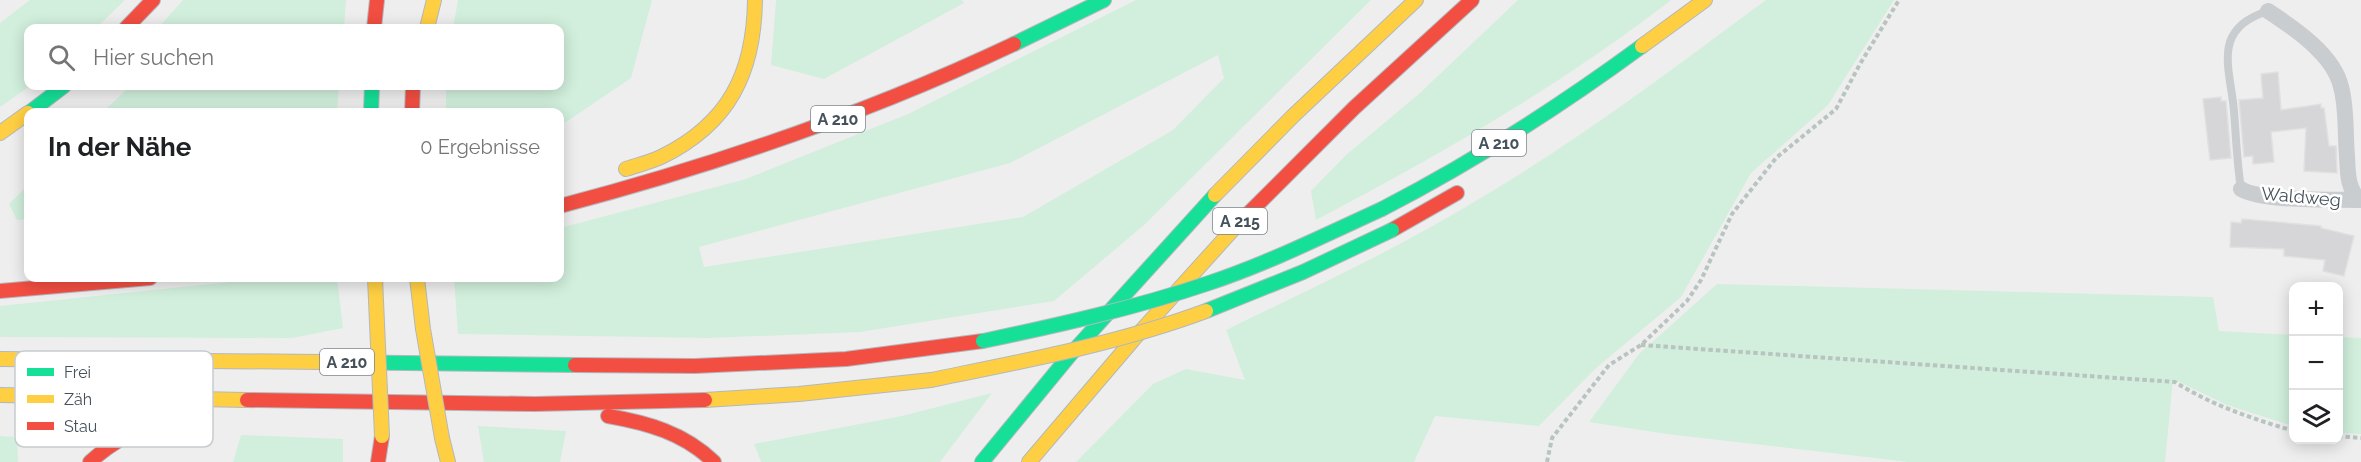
<!DOCTYPE html>
<html lang="de">
<meta charset="utf-8">
<style>
:root{--surface:#fff;--page:#f6f6f6;--text:#202124;--muted:#757577;--line:#e0e0e0}
body{margin:0;font-family:Raleway,sans-serif;background:var(--page);color:var(--text)}
.controls{position:absolute;right:18px;bottom:18px;display:grid;overflow:hidden;border-radius:12px;box-shadow:0 3px 15px #0003}
.controls button{width:54px;height:54px;display:grid;place-items:center;padding:0;border:0;border-bottom:2px solid var(--line);background:var(--surface);color:var(--text);font:30px sans-serif}
.list{margin:0;padding:0;list-style:none}
h2{display:flex;justify-content:space-between;align-items:center;height:78px;margin:0;padding:0 24px;font-size:26px}
h2 small{font-size:20px;font-weight:400;color:var(--muted)}
.icon{flex:none;width:33px;height:33px;fill:none;stroke:currentColor;stroke-width:2;stroke-linecap:round;stroke-linejoin:round}
.map{position:relative;flex:none;width:2361px;height:462px;overflow:hidden}
.search{position:absolute;background:var(--surface);box-shadow:0 3px 15px #0003;left:24px;top:24px;width:540px;height:66px;display:flex;align-items:center;gap:15px;box-sizing:border-box;padding:0 21px;border-radius:12px;color:var(--muted);font-size:22px}
.panel{position:absolute;background:var(--surface);box-shadow:0 3px 15px #0003;left:24px;top:108px;width:540px;height:174px;border-radius:12px}
.map>svg:first-child{display:block}
.green{fill:#d1efdc;fill-rule:evenodd}
.building{fill:#d6d6d8;stroke:#e0e0e1;stroke-width:1.5}
.lines{fill:none;stroke-linecap:round;stroke-linejoin:round}
.fast-casing{stroke:#b3b8be;stroke-width:16}
.slow-casing{stroke:#b3b8be;stroke-width:16}
.jam-casing{stroke:#b3b8be;stroke-width:16}
.path{stroke:#b7c4bf;stroke-width:4;stroke-dasharray:4.5 3;stroke-linecap:butt}
.lane{stroke:#cacdcf;stroke-width:8}
.street{stroke:#cacdcf;stroke-width:16}
.fast{stroke:#16e098;stroke-width:14}
.slow{stroke:#ffcf43;stroke-width:14}
.jam{stroke:#f24e42;stroke-width:14}
.fast-bridge-casing{stroke:#b3b8be;stroke-width:16;stroke-linecap:butt}
.slow-bridge-casing{stroke:#b3b8be;stroke-width:16;stroke-linecap:butt}
.fast-bridge{stroke:#16e098;stroke-width:14}
.slow-bridge{stroke:#ffcf43;stroke-width:14}
.labels{text-anchor:middle;stroke-width:5;stroke-linejoin:round;paint-order:stroke}
.shield{fill:#fff;stroke:#7d858c;stroke-width:1.5}
.shield-label{font-size:16px;font-weight:bold;fill:#45515b}
.street-label{font-size:18px;fill:#45515b;stroke:#fff}
.key{fill:#fff;stroke:#c7cbce;stroke-width:1.5}
.key-label{font-size:16px;fill:#45515b}
</style>
<div class="map">
<svg width="2361" height="462" viewBox="0 0 2361 462">
<rect width="100%" height="100%" fill="#efeeee"/>
<!-- green -->
<g class="green">
<polygon points="30,0 125,0 96,28 28,28 28,86 30,86 0,107 0,23"/>
<polygon points="183,0 346,0 344,28 158,28"/>
<polygon points="458,0 652,0 631,78 560,126 560,112 446,112 446,86 560,86 560,28 453,28"/>
<polygon points="776,0 962,0 964,3 824,79 771,65"/>
<path d="M 1136,0 L 1371,0 L 1144,225 L 1054,301 L 860,332 L 709,338 L 458,334 L 454,278 L 560,278 L 560,228 L 746,179 L 908,114 ZM 1218,55 L 1224,78 L 1173,130 L 1023,217 L 704,267 L 699,247 L 1010,163 Z"/>
<path d="M 1518,0 L 1671,0 C 1560,86 1440,155 1316,220 L 1311,191 L 1345,156 L 1420,93 Z"/>
<path d="M 1766,0 L 1894,0 L 1828,105 L 1751,173 L 1681,297 L 1595,369 L 1539,426 L 1435,416 L 1414,462 L 1076,462 L 1153,384 L 1186,369 L 1245,380 L 1226,330 C 1315,287 1405,245 1489,193 C 1586,135 1675,67 1766,0 Z"/>
<polygon points="130,86 339,86 337,112 103,112"/>
<polygon points="28,185 28,219 17,220 9,204"/>
<polygon points="267,278 337,278 343,328 292,338 0,337 0,306"/>
<polygon points="1717,284 2213,297 2219,331 2293,335 2293,426 2227,405 2173,379 2165,462 1909,462 1667,434 1589,422 1639,354"/>
<polygon points="2339,337 2361,338 2361,434 2339,433"/>
<polygon points="992,393 940,462 761,462 754,444 902,416"/>
<polygon points="478,426 566,431 560,462 484,462"/>
<polygon points="241,435 343,439 343,462 233,462"/>
<polygon points="0,436 17,437 18,462 0,462"/>
</g>
<!-- building -->
<g class="building">
<polygon points="2278,72 2281,110 2321,104 2321,108 2324,108 2329,146 2336,146 2337,173 2304,171 2306,128 2271,132 2274,162 2253,164 2253,156 2244,157 2239,100 2263,98 2261,74"/>
<polygon points="2221,97 2221,101 2226,101 2231,158 2210,160 2203,99"/>
<polygon points="2242,219 2321,226 2321,228 2354,236 2344,276 2323,271 2325,260 2284,256 2284,249 2230,247 2231,222 2241,223"/>
</g>
<g class="lines">
<defs>
<g id="fast">
<polyline points="1014,44 1104,0"/>
<polyline points="30,112 64,86"/>
<polyline points="371,112 372,86"/>
<path d="M 1382,209 C 1473,162 1559,107 1642,46"/>
<polyline points="321,362 575,365"/>
<polyline points="982,462 1070,355 1215,195"/>
</g>
<g id="slow">
<polyline points="427,28 434,0"/>
<polyline points="1642,46 1705,0"/>
<polyline points="0,133 28,113"/>
<path d="M 626,169 C 638,165 650,162 661,157 C 729,124 754,73 755,0"/>
<polyline points="1215,195 1293,116 1416,0"/>
<polyline points="0,359 321,362"/>
<polyline points="0,395 247,400"/>
<polyline points="705,400 799,394 931,380"/>
<polyline points="442,438 448,462"/>
<polyline points="1029,462 1133,340 1237,225"/>
</g>
<g id="jam">
<polyline points="126,28 153,0"/>
<polyline points="374,28 377,0"/>
<polyline points="412,112 413,86"/>
<path d="M 560,206 C 716,165 868,113 1014,44"/>
<polyline points="1237,225 1354,108 1472,0"/>
<polyline points="1392,230 1457,193"/>
<polyline points="0,291 150,278"/>
<polyline points="575,365 695,366 846,359 983,341"/>
<polyline points="247,400 535,404 705,400"/>
<path d="M 608,416 C 648,423 684,433 714,462"/>
<path d="M 90,462 C 122,432 161,420 202,410"/>
<polyline points="378,462 382,436"/>
</g>
</defs>
<!-- fast casing -->
<use href="#fast" class="fast-casing"/>
<!-- slow casing -->
<use href="#slow" class="slow-casing"/>
<!-- jam casing -->
<use href="#jam" class="jam-casing"/>
<!-- path -->
<g class="path">
<path d="M 1641,345 L 2175,382 C 2211,405 2253,419 2294,431"/>
<polyline points="2338,436 2361,438"/>
<polyline points="1547,462 1552,438 1609,365 1641,345 1687,301 1701,280 1732,214 1776,158 1836,109 1860,64 1899,0"/>
</g>
<!-- lane -->
<path class="lane" d="M 2241,189 C 2237,163 2236,137 2234,111 C 2230,67 2211,29 2268,11"/>
<!-- street -->
<g class="street">
<path d="M 2268,11 C 2294,28 2334,55 2341,87 C 2347,108 2345,134 2347,156 C 2348,173 2347,187 2359,200"/>
<path d="M 2241,189 C 2262,202 2335,199 2361,200"/>
</g>
<!-- fast -->
<use href="#fast" class="fast"/>
<!-- slow -->
<use href="#slow" class="slow"/>
<!-- jam -->
<use href="#jam" class="jam"/>
<defs>
<g id="fast-bridge">
<polyline points="1206,311 1303,272 1392,230"/>
<path d="M 983,341 C 1059,325 1135,308 1209,283 C 1269,263 1325,235 1382,209"/>
</g>
<g id="slow-bridge">
<polyline points="375,278 382,436"/>
<polyline points="417,278 423,329 442,438"/>
<path d="M 931,380 C 1024,361 1117,344 1206,311"/>
</g>
</defs>
<!-- fast-bridge casing -->
<use href="#fast-bridge" class="fast-bridge-casing"/>
<!-- slow-bridge casing -->
<use href="#slow-bridge" class="slow-bridge-casing"/>
<!-- fast-bridge -->
<use href="#fast-bridge" class="fast-bridge"/>
<!-- slow-bridge -->
<use href="#slow-bridge" class="slow-bridge"/>
</g>
<g class="labels">
<!-- shield labels -->
<g class="shield">
<rect x="811" y="106" width="54" height="26" rx="4.5"/>
<rect x="1472" y="130" width="54" height="26" rx="4.5"/>
<rect x="1213" y="208" width="54" height="26" rx="4.5"/>
<rect x="320" y="349" width="54" height="26" rx="4.5"/>
</g>
<g class="shield-label">
<text x="838" y="125">A 210</text>
<text x="1499" y="149">A 210</text>
<text x="1240" y="227">A 215</text>
<text x="347" y="368">A 210</text>
</g>
<!-- street labels -->
<g class="street-label">
<text transform="translate(2301 197) rotate(5)" y="6">Waldweg</text>
</g>
</g>
<!-- legend -->
<rect x="15" y="351" width="198" height="96" rx="9" class="key"/>
<rect x="27" y="368" width="27" height="8" fill="#16e098"/>
<rect x="27" y="395" width="27" height="8" fill="#ffcf43"/>
<rect x="27" y="422" width="27" height="8" fill="#f24e42"/>
<g class="key-label">
<text x="64" y="378">Frei</text>
<text x="64" y="405">Zäh</text>
<text x="64" y="432">Stau</text>
</g>
</svg>
<div class="controls">
<button>+</button>
<button>−</button>
<button><svg class="icon" aria-label="layers" viewBox="0 0 24 24"><path d="M12 4l9 5-9 5-9-5zM3 14l9 5 9-5"/></svg></button>
</div>
<div class="search"><svg class="icon" aria-label="search" viewBox="0 0 24 24"><circle cx="10" cy="10" r="6"/><path d="M15 15l6 6"/></svg>Hier suchen</div>
<section class="panel">
<h2>In der Nähe<small>0 Ergebnisse</small></h2>
<ul class="list">
</ul>
</section>
</div>
